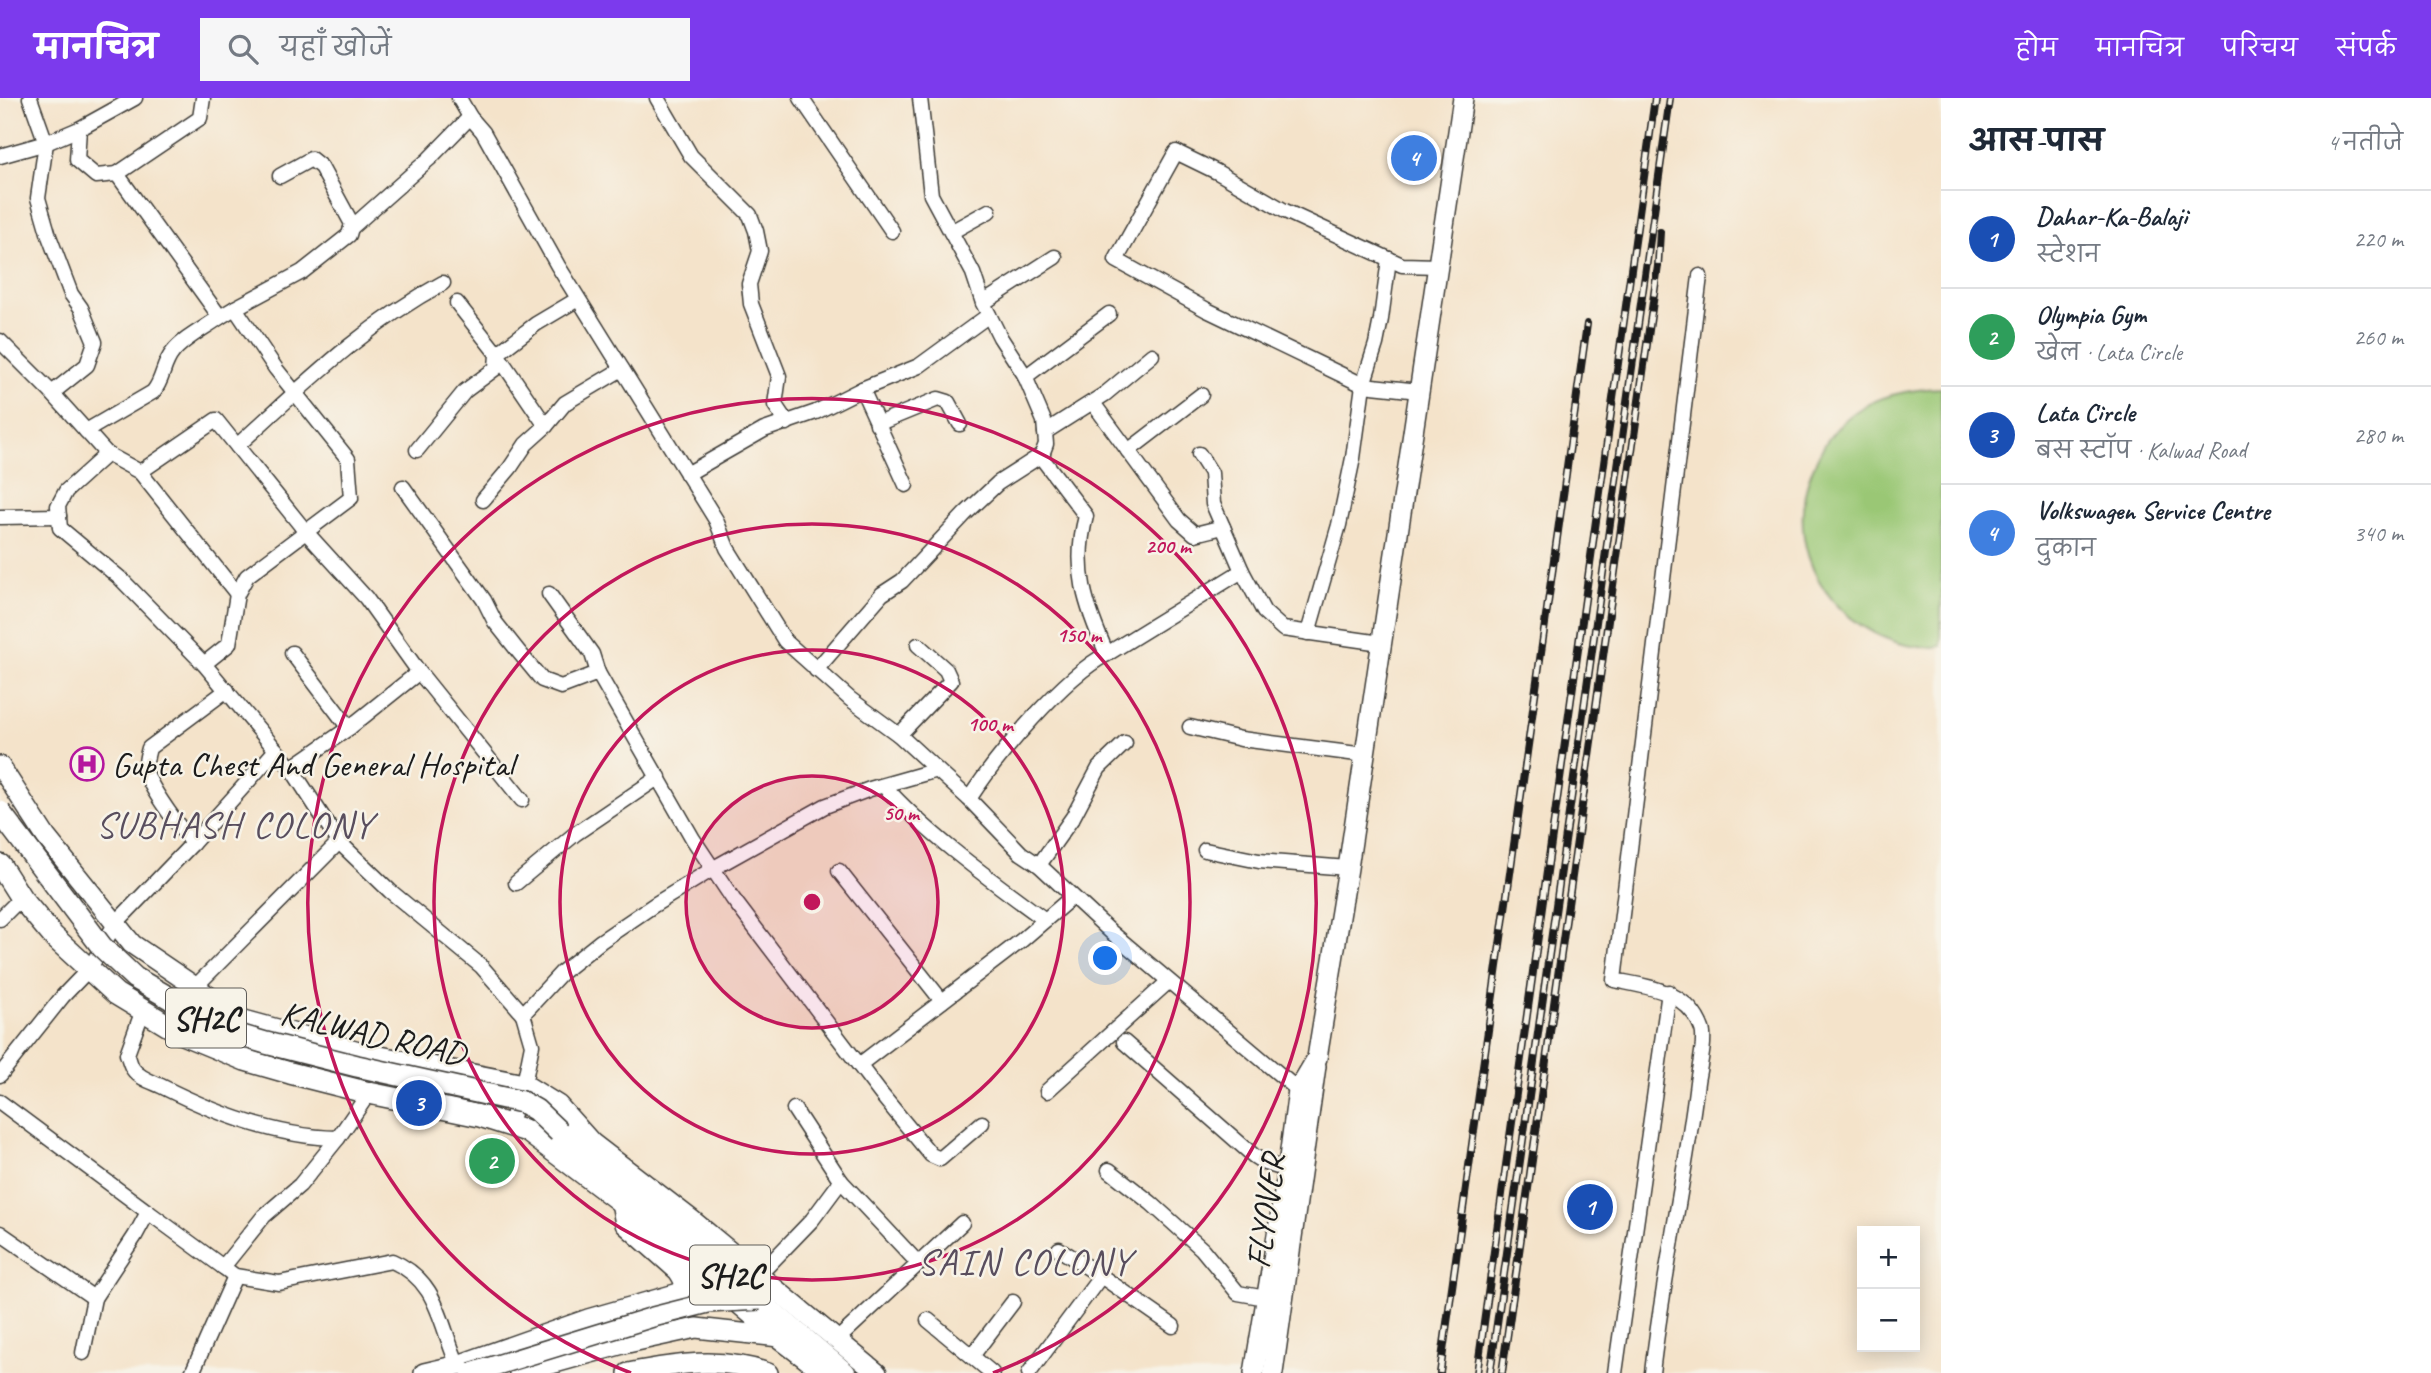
<!DOCTYPE html>
<html lang="hi">
<meta charset="utf-8">
<style>
:root{--surface:#fff;--page:#f6f6f7;--text:#1f2937;--muted:#747a83;--line:#e0e1e3;--accent:#7c3aed}
body{margin:0;font-family:Caveat,"Playpen Sans Deva",sans-serif;background:var(--page);color:var(--text)}
.controls{position:absolute;right:21px;bottom:21px;display:grid;overflow:hidden;border-radius:0px;box-shadow:0 4px 18px #0003}
.controls button{width:63px;height:63px;display:grid;place-items:center;padding:0;border:0;border-bottom:2px solid var(--line);background:var(--surface);color:var(--text);font:35px sans-serif}
.you{position:absolute;left:1106px;top:861px;width:24px;height:24px;margin:-18px;border:5px solid #fff;border-radius:50%;background:#1a73e8;box-shadow:0 0 0 10px #1a73e833}
.badge{display:grid;place-items:center;width:46px;height:46px;border-radius:50%;background:var(--accent);color:#fff;font-size:23px;font-weight:700}
.pin{position:absolute;translate:-50% -50%;border:4px solid #fff;box-shadow:0 2px 7px #0006}
.list{margin:0;padding:0;list-style:none}
h2{display:flex;justify-content:space-between;align-items:center;height:91px;margin:0;padding:0 28px;font-size:30px}
h2 small{font-size:23px;font-weight:400;color:var(--muted)}
.list li{display:grid;grid-template-columns:46px 1fr auto;gap:21px;align-items:center;box-sizing:border-box;height:98px;padding:0 28px;border-top:2px solid var(--line)}
.list b{display:block;font-size:26px;white-space:nowrap}
.list p{margin:0;font-size:23px;white-space:nowrap;color:var(--muted)}
.list em{font-size:23px;font-style:normal;color:var(--muted)}
.icon{flex:none;width:38px;height:38px;fill:none;stroke:currentColor;stroke-width:2;stroke-linecap:round;stroke-linejoin:round}
.map{position:relative;flex:none;width:1941px;height:1275px;overflow:hidden}
header{display:flex;align-items:center;gap:42px;box-sizing:border-box;height:98px;padding:0 35px;background:var(--accent);color:#fff}
header strong{font-size:33px}
nav{display:flex;gap:38px;margin-inline-start:auto;font-size:24px}
.search{width:490px;height:63px;background:var(--page);display:flex;align-items:center;gap:18px;box-sizing:border-box;padding:0 24px;border-radius:0px;color:var(--muted);font-size:26px}
main{display:flex}
aside{flex:1;background:var(--surface)}
.map>svg:first-child{display:block}
.pitch{fill:#9ac775;stroke:#5b7248;stroke-width:2}
.lines{fill:none;stroke-linecap:round;stroke-linejoin:round}
.street-casing{stroke:#3c3a36;stroke-width:17}
.secondary-casing{stroke:#3c3a36;stroke-width:22}
.primary-casing{stroke:#3c3a36;stroke-width:24}
.street{stroke:#fff;stroke-width:14}
.secondary{stroke:#fff;stroke-width:19}
.primary{stroke:#fff;stroke-width:21}
.rail-casing{stroke:#1c1c1c;stroke-width:8}
.rail{stroke:#f7f3e8;stroke-width:5;stroke-dasharray:16;stroke-linecap:butt}
.secondary-bridge-casing{stroke:#3c3a36;stroke-width:22;stroke-linecap:butt}
.primary-bridge-casing{stroke:#3c3a36;stroke-width:24;stroke-linecap:butt}
.secondary-bridge{stroke:#fff;stroke-width:19}
.primary-bridge{stroke:#fff;stroke-width:21}
.ring{fill:none;stroke:#c2185b;stroke-width:3.5}
.labels{text-anchor:middle;stroke-width:5;stroke-linejoin:round;paint-order:stroke}
.shield{fill:#f7f3e8;stroke:#5e5c59;stroke-width:2}
.shield-label{font-size:33px;font-weight:bold;fill:#1c1c1c}
.poi-label{font-size:35px;fill:#1c1c1c;stroke:#f7f3e8;text-anchor:start}
.street-label{font-size:35px;fill:#1c1c1c;stroke:#f7f3e8}
.neighbourhood-label{font-size:37px;letter-spacing:2px;fill:#594e5e;stroke:#f7f3e8}
.centre{fill:#c2185b;stroke:#f7f3e8;stroke-width:3.5}
.ring-label{font-size:21px;text-anchor:middle;font-weight:bold;fill:#c2185b;stroke:#f7f3e8;stroke-width:5;stroke-linejoin:round;paint-order:stroke}
</style>
<header>
<strong>मानचित्र</strong>
<div class="search"><svg class="icon" aria-label="search" viewBox="0 0 24 24"><circle cx="10" cy="10" r="6"/><path d="M15 15l6 6"/></svg>यहाँ खोजें</div>
<nav><a>होम</a><a>मानचित्र</a><a>परिचय</a><a>संपर्क</a></nav>
</header>
<main>
<div class="map">
<svg width="1941" height="1275" viewBox="0 0 1941 1275">
<rect width="100%" height="100%" fill="#f7f3e8"/>
<filter id="ink" filterUnits="userSpaceOnUse"><feTurbulence type="fractalNoise" baseFrequency=".0143" numOctaves="2"/><feDisplacementMap in="SourceGraphic" scale="14" xChannelSelector="R" yChannelSelector="G"/><feConvolveMatrix kernelMatrix="1 2 1 2 8 2 1 2 1" color-interpolation-filters="sRGB"/></filter>
<filter id="wash" filterUnits="userSpaceOnUse"><feTurbulence type="fractalNoise" baseFrequency=".00686" numOctaves="4" result="noise"/><feDisplacementMap in="SourceGraphic" scale="28" xChannelSelector="R" yChannelSelector="G"/><feGaussianBlur stdDeviation="1.57" result="paint"/><feColorMatrix in="noise" values="0 0 0 0 0 0 0 0 0 0 0 0 0 0 0 0 0 1.4 0 .05"/><feComposite in="paint" operator="in"/></filter>
<g filter="url(#wash)">
<rect width="100%" height="100%" fill="#f4e3ca"/>
<!-- pitch -->
<path class="pitch" d="M 1941,290 L 1941,548 C 1919,552 1894,545 1874,535 C 1808,500 1784,425 1818,359 C 1826,342 1840,325 1855,314 C 1881,296 1911,291 1941,290 Z"/>
</g>
<g filter="url(#ink)">
<g class="lines">
<defs>
<g id="street">
<polyline points="30,0 46,45 38,100 49,138 71,196 81,210 95,244 87,267 52,295"/>
<polyline points="459,0 470,19 483,34 558,168 716,422 727,450 785,543 850,601 899,637 937,672"/>
<polyline points="657,0 691,58 750,117 756,133 760,153 749,186 751,206 779,278 775,307 787,325"/>
<polyline points="801,0 892,133"/>
<path d="M 920,0 L 931,97 L 973,175 L 983,205 L 1000,239 L 1024,276 L 1044,323 L 1046,346 L 1041,359 L 1086,418 C 1072,471 1086,509 1107,556 C 1063,579 997,658 969,701"/>
<polyline points="79,31 77,62 96,78 117,76 200,20 203,0"/>
<polyline points="0,58 46,45 79,31 135,0"/>
<polyline points="117,76 220,219 235,210 276,271 348,361 351,400 247,478 237,496 229,546 204,566"/>
<polyline points="351,130 429,61 470,19"/>
<polyline points="951,134 989,113"/>
<polyline points="983,205 1055,159"/>
<polyline points="235,210 302,174 349,137 352,126 321,69 311,61 280,78"/>
<polyline points="0,243 52,295 107,356"/>
<polyline points="1025,279 1109,216"/>
<polyline points="862,291 906,387"/>
<polyline points="1419,293 1363,287 1207,212 1116,162 1176,54 1217,74 1285,113 1402,167 1438,168"/>
<polyline points="1093,305 1179,422 1195,436 1223,429"/>
<polyline points="877,326 938,301 948,304 960,326"/>
<polyline points="546,328 497,256 536,226 578,201"/>
<path d="M 86,333 L 153,294 C 164,281 162,267 173,254 C 184,240 205,230 220,219"/>
<polyline points="1045,334 1105,296 1152,257"/>
<path d="M 237,348 C 303,288 363,228 443,185"/>
<polyline points="417,352 465,293 496,270 497,256 457,205"/>
<polyline points="1128,353 1201,297"/>
<polyline points="1199,356 1211,375 1213,406 1242,473 1264,514 1283,531 1381,545"/>
<polyline points="140,374 216,322 306,434 366,500 419,574 522,702"/>
<polyline points="687,376 764,332 816,314 862,291 919,268 989,217"/>
<polyline points="403,389 484,502 495,524 518,553 542,582 561,589 598,575 693,741 733,801 881,996 931,1057 940,1061 982,1025"/>
<polyline points="483,402 510,370 526,346 546,328 565,305 622,271"/>
<polyline points="0,419 59,418"/>
<polyline points="237,496 140,374 107,356 66,393 58,408 60,430 121,481 204,566 276,652"/>
<polyline points="549,496 592,556 598,575"/>
<polyline points="1308,535 1339,427 1353,360 1363,287 1376,246 1381,221 1389,161"/>
<polyline points="292,555 349,630"/>
<polyline points="1107,556 1242,473"/>
<polyline points="816,572 882,496 902,483 965,416 998,385 1043,356"/>
<polyline points="1190,629 1241,641 1365,657"/>
<polyline points="899,637 951,583 946,572 918,547"/>
<polyline points="291,670 349,630 419,574"/>
<path d="M 884,688 C 929,738 991,782 1045,822"/>
<polyline points="192,746 276,652 291,670 339,744 390,793 481,868 523,916"/>
<polyline points="1205,752 1259,763 1348,770"/>
<polyline points="1039,767 1073,719 1099,670 1125,645"/>
<polyline points="839,773 942,903"/>
<polyline points="516,785 575,736 659,679"/>
<polyline points="0,821 21,800"/>
<polyline points="195,889 339,744"/>
<path d="M 143,912 L 127,956 C 129,960 130,967 133,971 C 139,980 152,984 161,988 C 214,1015 278,1039 338,1040"/>
<polyline points="1124,944 1254,1058 1265,1065 1288,1072"/>
<polyline points="859,967 1022,842 1072,799"/>
<path d="M 0,977 L 63,898 L 90,870 L 115,826 L 192,746 C 181,730 148,690 146,672 C 145,664 147,658 149,650 L 227,592"/>
<polyline points="1047,993 1168,884"/>
<polyline points="0,1004 148,1114 135,1138 94,1200 0,1135"/>
<polyline points="509,1026 524,986 532,947 523,916 561,875 601,843 654,807 721,766 825,708 870,691 937,672 969,701 1021,755 1039,767 1111,834 1298,992"/>
<polyline points="1109,1072 1151,1105 1202,1151 1238,1195 1266,1200"/>
<polyline points="841,1083 918,1165"/>
<polyline points="148,1114 223,1169 264,1118 300,1087 338,1040 369,995"/>
<polyline points="1059,1151 1101,1178"/>
<path d="M 223,1169 L 235,1178 L 279,1185 L 392,1163 C 439,1183 439,1225 458,1267"/>
<polyline points="758,1178 812,1122 841,1083 794,1011"/>
<polyline points="928,1222 992,1275"/>
<polyline points="838,1241 962,1125"/>
<polyline points="83,1255 94,1200"/>
<polyline points="972,1258 1013,1204"/>
<polyline points="192,1275 235,1178"/>
<polyline points="1029,1275 1101,1178 1173,1228"/>
<polyline points="1615,1275 1669,894"/>
<path d="M 1652,1275 C 1663,1177 1685,1082 1697,984 C 1699,971 1706,942 1702,931 C 1688,892 1648,889 1614,882 L 1700,178"/>
</g>
<g id="secondary">
<polyline points="0,668 46,739 132,846 244,922 370,956 524,986 558,1007 592,1045 692,1122 877,1275"/>
<path d="M 424,1275 L 458,1267 L 588,1221 L 679,1195 C 687,1187 684,1182 678,1173 L 625,1126 L 621,1104"/>
<polyline points="519,1275 623,1246 696,1230 779,1239"/>
<path d="M 628,1275 C 676,1266 720,1258 768,1275"/>
<polyline points="1254,1275 1286,1083 1298,992 1317,960 1348,770 1463,0"/>
<polyline points="1273,1275 1316,968"/>
</g>
<g id="primary">
<polyline points="0,767 21,800 53,838 116,896 182,936 245,962 290,975 369,995 480,1018 527,1033 621,1104 779,1239 826,1275"/>
<polyline points="559,1034 845,1275"/>
</g>
</defs>
<!-- street casing -->
<use href="#street" class="street-casing"/>
<!-- secondary casing -->
<use href="#secondary" class="secondary-casing"/>
<!-- primary casing -->
<use href="#primary" class="primary-casing"/>
<!-- street -->
<use href="#street" class="street"/>
<!-- secondary -->
<use href="#secondary" class="secondary"/>
<!-- primary -->
<use href="#primary" class="primary"/>
<defs>
<g id="rail">
<polyline points="1440,1275 1587,226"/>
<polyline points="1477,1275 1655,0"/>
<polyline points="1490,1275 1670,0"/>
<polyline points="1502,1275 1658,168 1660,134"/>
</g>
</defs>
<!-- rail casing -->
<use href="#rail" class="rail-casing"/>
<!-- rail -->
<use href="#rail" class="rail"/>
<defs>
<polyline id="secondary-bridge" points="471,1275 653,1219 708,1205 760,1202"/>
<polyline id="primary-bridge" points="0,714 102,849 135,880 185,909 232,935 266,945 357,968 522,1004 536,1012 559,1034"/>
</defs>
<!-- secondary-bridge casing -->
<use href="#secondary-bridge" class="secondary-bridge-casing"/>
<!-- primary-bridge casing -->
<use href="#primary-bridge" class="primary-bridge-casing"/>
<!-- secondary-bridge -->
<use href="#secondary-bridge" class="secondary-bridge"/>
<!-- primary-bridge -->
<use href="#primary-bridge" class="primary-bridge"/>
</g>
</g>
<!-- distance rings -->
<circle cx="812" cy="804" r="126" fill="#c2185b" fill-opacity=".12"/>
<g class="ring">
<circle cx="812" cy="804" r="126"/>
<circle cx="812" cy="804" r="252"/>
<circle cx="812" cy="804" r="378"/>
<path d="M631 1275A504 504 0 1 1 993 1275"/>
</g>
<!-- icons -->
<defs>
<symbol id="hospital-ring" viewBox="-11 -11 22 22"><circle r="9.5" fill="#f7f3e8" stroke="#b5179e" stroke-width="1.5"/><path d="M-5-5h3v3.5h4V-5h3V5h-3V1.5h-4V5h-3Z" fill="#b5179e"/></symbol>
</defs>
<g fill-rule="evenodd">
<use href="#hospital-ring" x="68" y="647" width="38" height="38"/>
</g>
<g class="labels">
<!-- shield labels -->
<g class="shield">
<rect x="166" y="890.5" width="80" height="59" rx="5"/>
<rect x="690" y="1147.5" width="80" height="59" rx="5"/>
</g>
<g class="shield-label">
<text x="206" y="932">SH2C</text>
<text x="730" y="1189">SH2C</text>
</g>
<!-- poi labels -->
<g class="poi-label">
<text x="112" y="678">Gupta Chest And General Hospital</text>
</g>
<!-- street labels -->
<g class="street-label">
<text transform="translate(373 935) rotate(13)" y="12">KALWAD ROAD</text>
<text transform="translate(1265 1113) rotate(-82)" y="12">FLYOVER</text>
</g>
<!-- neighbourhood labels -->
<g class="neighbourhood-label">
<text x="235" y="739">SUBHASH COLONY</text>
<text x="1025" y="1176">SAIN COLONY</text>
</g>
</g>
<circle cx="812" cy="804" r="10" class="centre"/>
<g class="ring-label">
<text x="1168" y="455">200 m</text>
<text x="1079" y="544">150 m</text>
<text x="990" y="633">100 m</text>
<text x="901" y="722">50 m</text>
</g>
</svg>
<div class="controls">
<button>+</button>
<button>−</button>
</div>
<div class="you"></div>
<div class="pin badge" style="left:1590px;top:1109px;background:#1a4fb4">1</div>
<div class="pin badge" style="left:492px;top:1063px;background:#2e9e5b">2</div>
<div class="pin badge" style="left:419px;top:1005px;background:#1a4fb4">3</div>
<div class="pin badge" style="left:1414px;top:60px;background:#3f7fe0">4</div>
</div>
<aside>
<h2>आस-पास<small>4 नतीजे</small></h2>
<ul class="list">
<li><span class="badge" style="background:#1a4fb4">1</span><div><b>Dahar-Ka-Balaji</b><p>स्टेशन</p></div><em>220 m</em></li>
<li><span class="badge" style="background:#2e9e5b">2</span><div><b>Olympia Gym</b><p>खेल · Lata Circle</p></div><em>260 m</em></li>
<li><span class="badge" style="background:#1a4fb4">3</span><div><b>Lata Circle</b><p>बस स्टॉप · Kalwad Road</p></div><em>280 m</em></li>
<li><span class="badge" style="background:#3f7fe0">4</span><div><b>Volkswagen Service Centre</b><p>दुकान</p></div><em>340 m</em></li>
</ul>
</aside>
</main>
